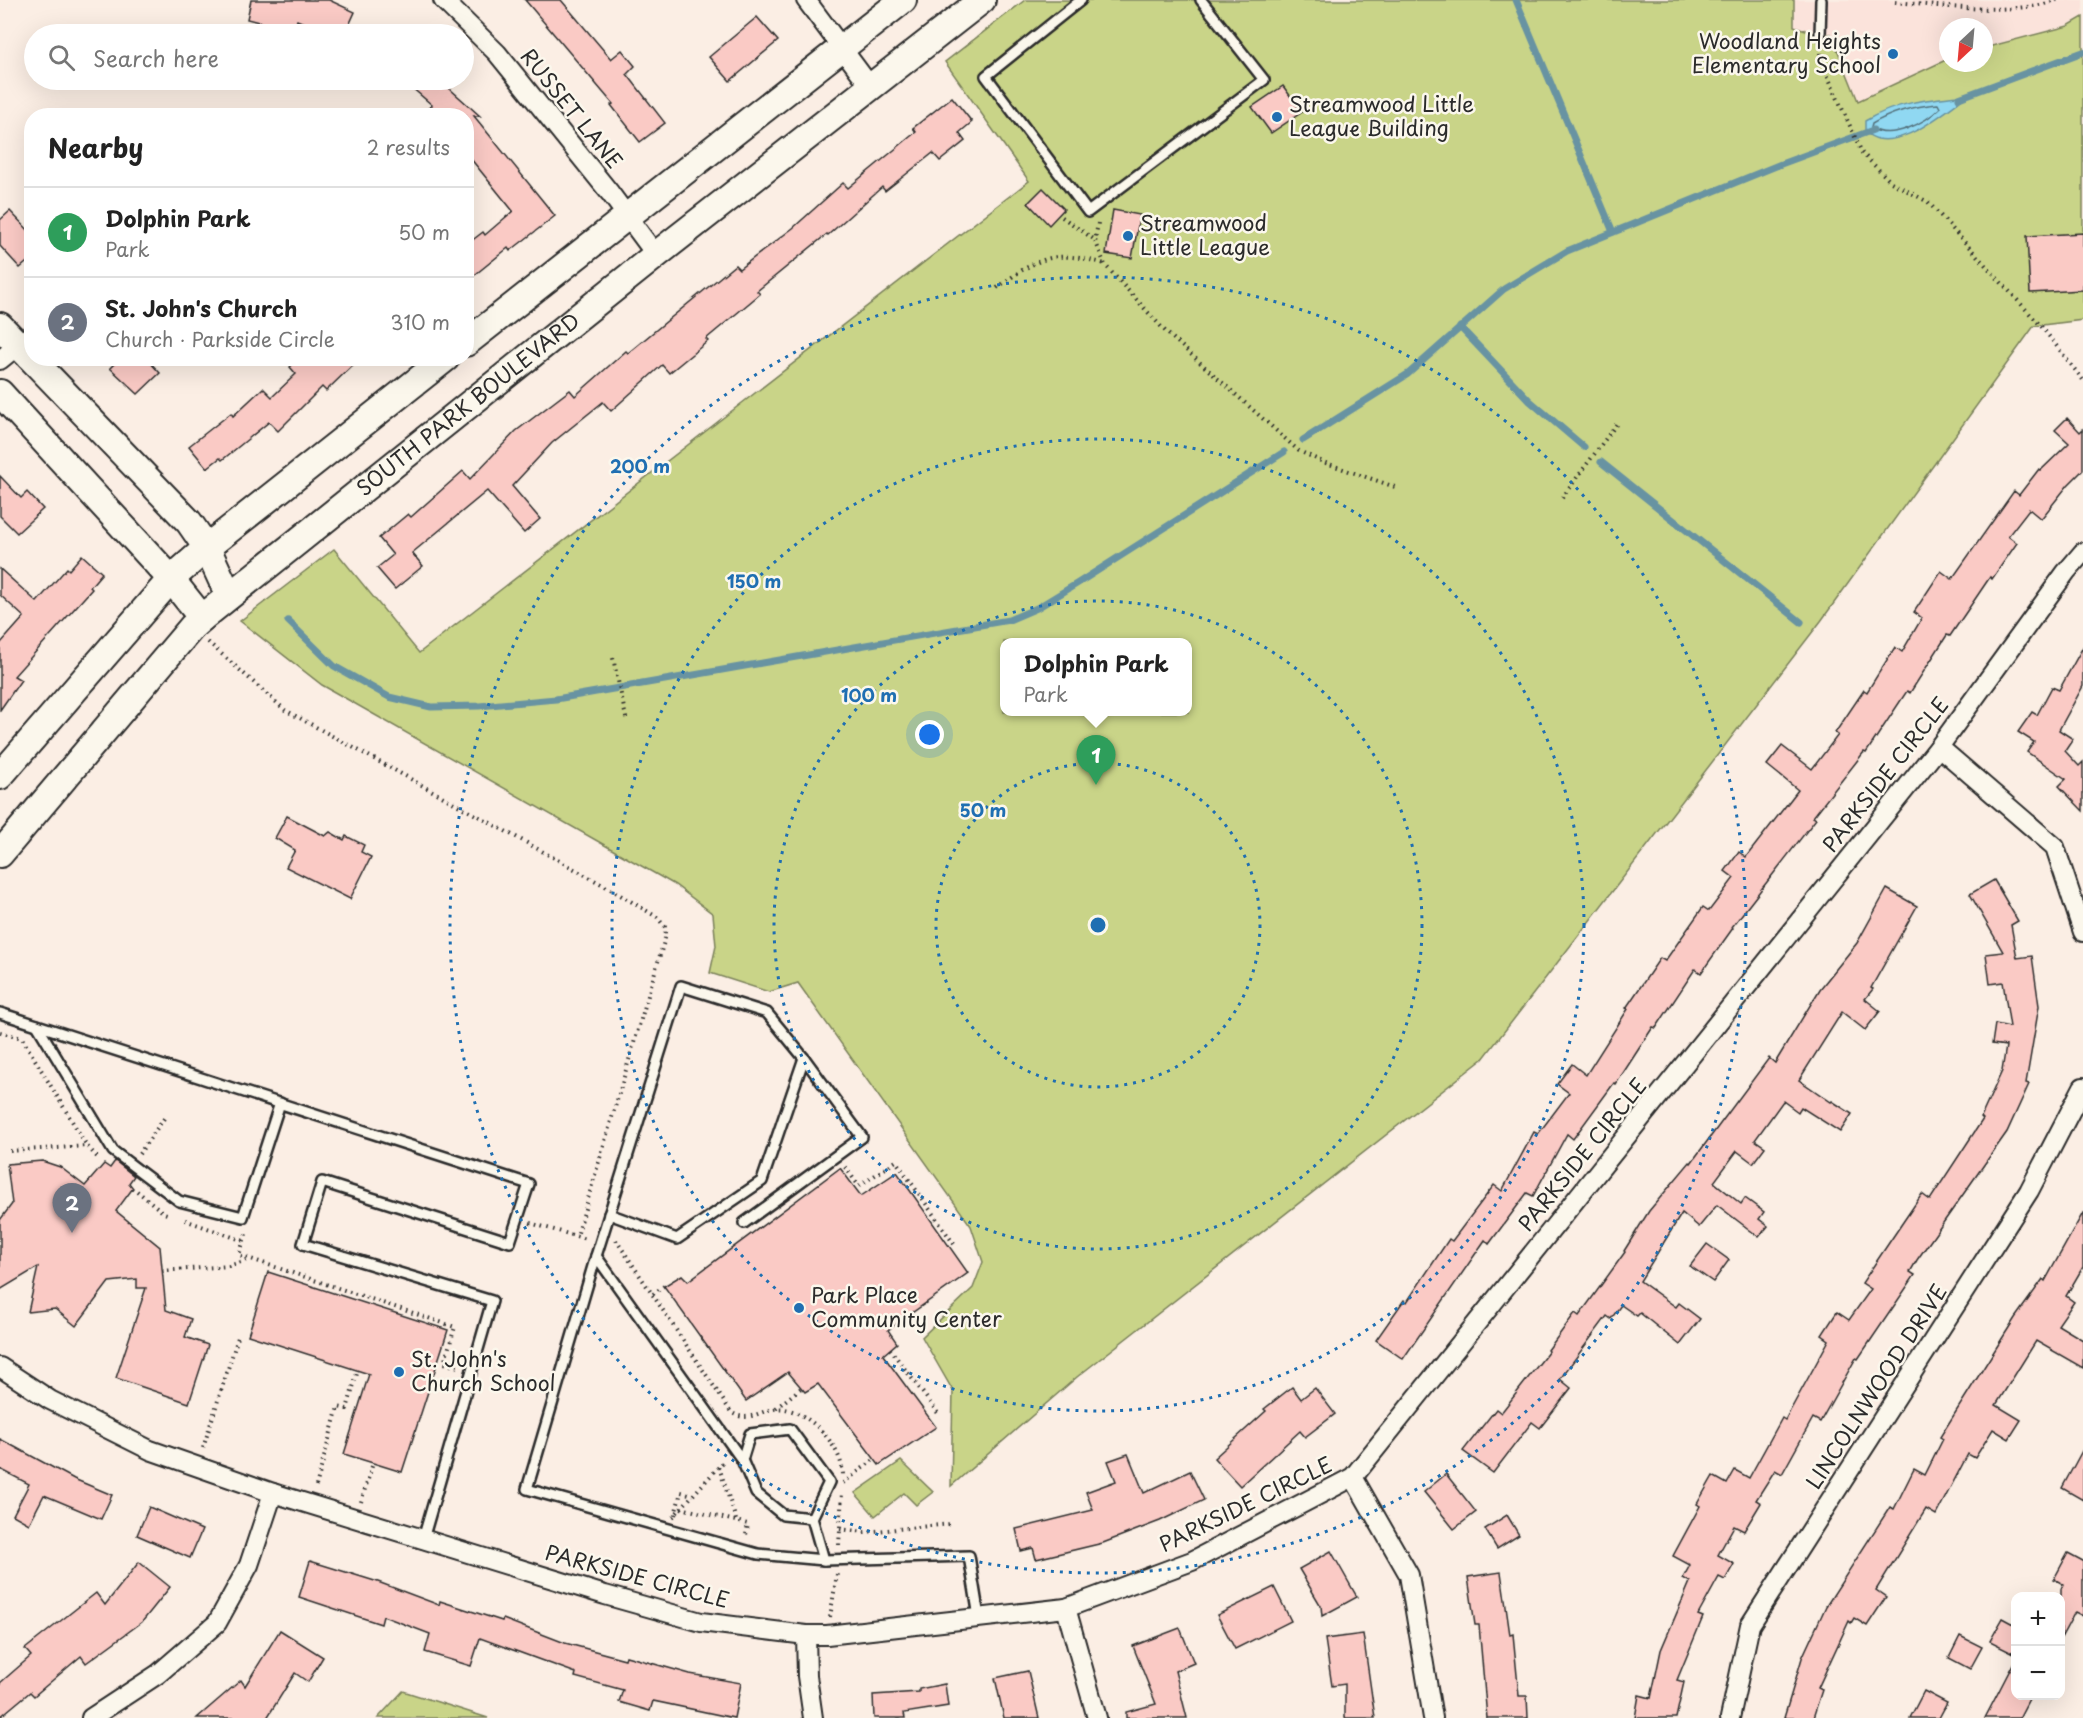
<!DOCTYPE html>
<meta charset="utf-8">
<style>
:root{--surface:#fff;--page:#f6f6f6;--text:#222;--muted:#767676;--line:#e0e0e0;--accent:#7c3aed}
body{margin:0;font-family:"Playpen Sans",sans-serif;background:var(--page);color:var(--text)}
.controls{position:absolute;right:18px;bottom:18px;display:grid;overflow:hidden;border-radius:12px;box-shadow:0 6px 24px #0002}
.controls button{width:54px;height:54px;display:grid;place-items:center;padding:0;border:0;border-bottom:2px solid var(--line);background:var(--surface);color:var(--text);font:30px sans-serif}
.compass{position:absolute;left:1939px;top:18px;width:54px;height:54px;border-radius:50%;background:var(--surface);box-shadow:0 6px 24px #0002;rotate:206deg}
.you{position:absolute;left:930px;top:735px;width:21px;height:21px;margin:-15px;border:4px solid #fff;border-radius:50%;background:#1a73e8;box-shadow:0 0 0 9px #1a73e833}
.badge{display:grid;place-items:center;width:39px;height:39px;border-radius:50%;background:var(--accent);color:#fff;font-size:20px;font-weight:700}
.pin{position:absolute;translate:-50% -50px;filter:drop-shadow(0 2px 3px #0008)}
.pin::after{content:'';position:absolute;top:32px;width:21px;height:18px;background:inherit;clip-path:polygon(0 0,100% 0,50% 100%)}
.popup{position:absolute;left:1000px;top:638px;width:192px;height:78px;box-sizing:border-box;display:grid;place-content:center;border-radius:12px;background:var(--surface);filter:drop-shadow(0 2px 4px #0005);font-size:20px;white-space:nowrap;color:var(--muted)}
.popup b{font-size:22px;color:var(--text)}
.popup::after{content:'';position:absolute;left:50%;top:100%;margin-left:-12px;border:12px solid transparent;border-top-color:var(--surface)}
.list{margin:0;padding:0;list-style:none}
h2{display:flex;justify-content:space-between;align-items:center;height:78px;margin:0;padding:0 24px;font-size:26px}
h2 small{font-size:20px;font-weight:400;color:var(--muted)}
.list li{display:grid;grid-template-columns:39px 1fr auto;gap:18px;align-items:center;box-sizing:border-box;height:90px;padding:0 24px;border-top:2px solid var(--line)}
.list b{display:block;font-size:22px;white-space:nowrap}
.list p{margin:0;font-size:20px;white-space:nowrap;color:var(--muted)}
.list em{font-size:20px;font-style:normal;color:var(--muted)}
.icon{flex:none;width:33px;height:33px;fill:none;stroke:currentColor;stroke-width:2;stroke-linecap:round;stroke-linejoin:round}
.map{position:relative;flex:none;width:2083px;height:1718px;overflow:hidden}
.search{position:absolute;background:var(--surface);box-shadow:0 6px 24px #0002;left:24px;top:24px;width:450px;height:66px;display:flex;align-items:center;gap:15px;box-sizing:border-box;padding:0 21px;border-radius:33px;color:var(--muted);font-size:22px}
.panel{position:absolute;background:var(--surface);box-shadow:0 6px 24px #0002;left:24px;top:108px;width:450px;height:258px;border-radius:24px}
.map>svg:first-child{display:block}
.built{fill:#fbe3db}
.green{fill:#c9d488;stroke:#7a805a;stroke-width:1.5;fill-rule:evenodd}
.water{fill:#90d8f2;stroke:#6893a2;stroke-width:1.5}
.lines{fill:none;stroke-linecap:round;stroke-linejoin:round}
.shore{stroke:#53707b;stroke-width:1.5}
.stream{stroke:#6893a2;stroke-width:7}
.building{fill:#facac5;stroke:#2b2b2b;stroke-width:1.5}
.lane-casing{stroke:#2b2b2b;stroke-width:14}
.street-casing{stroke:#2b2b2b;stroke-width:22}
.secondary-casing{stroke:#2b2b2b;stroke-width:30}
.path{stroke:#2b2b2b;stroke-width:4;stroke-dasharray:1.5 4.5;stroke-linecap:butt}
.lane{stroke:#fbf7ec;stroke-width:9}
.street{stroke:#fbf7ec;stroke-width:18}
.secondary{stroke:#fbf7ec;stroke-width:26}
.ring{fill:none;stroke:#1f6fb2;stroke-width:3;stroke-dasharray:3 6}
.poi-dot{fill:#1f6fb2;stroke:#fbf7ec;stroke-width:2}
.labels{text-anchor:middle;stroke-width:5;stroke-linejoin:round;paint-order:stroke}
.poi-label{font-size:21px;fill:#2b2b2b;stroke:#fbf7ec;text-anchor:start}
.street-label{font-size:21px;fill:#2b2b2b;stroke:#fbf7ec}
.centre{fill:#1f6fb2;stroke:#fbf7ec;stroke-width:3}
.ring-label{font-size:18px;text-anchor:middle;font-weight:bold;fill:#1f6fb2;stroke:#fbf7ec;stroke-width:5;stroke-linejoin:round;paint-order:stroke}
</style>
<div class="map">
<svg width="2083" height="1718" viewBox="0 0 2083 1718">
<rect width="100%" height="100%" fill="#fbeee4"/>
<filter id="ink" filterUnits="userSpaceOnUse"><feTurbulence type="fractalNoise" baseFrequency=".0167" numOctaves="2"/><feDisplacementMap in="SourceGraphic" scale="12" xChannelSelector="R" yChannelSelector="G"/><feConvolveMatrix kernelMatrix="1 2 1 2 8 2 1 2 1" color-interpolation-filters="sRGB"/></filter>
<g filter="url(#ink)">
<!-- built -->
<polygon class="built" points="1794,0 2083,0 2083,17 2068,25 1984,48 1984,27 1948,27 1948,59 1858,101 1831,34 1820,35 1794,26"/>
<!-- green -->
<g class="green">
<path d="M 1025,0 L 1794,0 L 1794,26 L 1820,35 L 1831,34 L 1858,101 L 1948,59 L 1948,63 L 1984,63 L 1984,48 L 2068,26 L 2083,17 L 2083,320 L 2034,326 L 1821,621 L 1483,1059 L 1077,1377 L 951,1486 L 953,1391 L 922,1337 L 973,1288 L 983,1262 L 971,1226 L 798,983 L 769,992 L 710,973 L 716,946 L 713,914 L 675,885 L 322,685 L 240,621 L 334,549 L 419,653 L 1029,181 L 945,62 ZM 1004,642 L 1188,642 L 1188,712 L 1004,712 Z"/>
<polygon points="901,1461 933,1492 916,1505 904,1493 875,1516 855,1493"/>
<polygon points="403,1691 488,1718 378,1718"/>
</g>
<!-- water -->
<path class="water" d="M 1968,95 C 1946,111 1907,145 1878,139 C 1874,138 1869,135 1865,133 L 1865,121 C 1899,101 1929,99 1968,95 Z"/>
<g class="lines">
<!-- shore -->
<path class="shore" d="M 1938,104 L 1940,108 C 1925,123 1891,141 1871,128 L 1872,124 C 1892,112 1914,106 1938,104 Z"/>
<!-- stream -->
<g class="stream">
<polyline points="1516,0 1613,232"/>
<polyline points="1959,98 2083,52"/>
<polyline points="1460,327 1530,401 1584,447"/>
<polyline points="1303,440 1408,374 1504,289 1567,251 1781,164 1873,130"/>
<polyline points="1601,462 1801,622"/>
<polyline points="288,621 334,666 389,697 431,707 479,706 556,699 1009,620 1037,608 1078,583 1284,452"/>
</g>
</g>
<!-- building -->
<g class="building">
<polygon points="251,0 329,0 355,12 345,34 330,34 297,20 294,31 247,19"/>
<polygon points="525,0 561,0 611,59 622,50 635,66 627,74 665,123 640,142 611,105 613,104"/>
<polygon points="757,17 778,41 730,81 709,57"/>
<polygon points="403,80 440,80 480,116 474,116 555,216 510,251 508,248 466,282 466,245 483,232 485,235 513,211 466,153 466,116 422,116 432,105"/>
<polygon points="1283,86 1302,112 1271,133 1252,107"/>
<polygon points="952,97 972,122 959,133 965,141 940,161 933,153 885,191 882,187 828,235 827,234 757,291 760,294 706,339 708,341 669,373 662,365 611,411 603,402 552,443 512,486 540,519 524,533 487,491 412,553 423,566 395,589 377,568 393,555 379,538 408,514 411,517 463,471 470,479 516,431 570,390 575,396 626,351 628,353 735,265 739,269 793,228 843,183 848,188 916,132 913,128"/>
<polygon points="1043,188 1064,209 1049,225 1028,203"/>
<polygon points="1113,210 1140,215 1132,258 1106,254"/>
<polygon points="10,211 32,234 32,258 20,268 0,246 0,220"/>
<polygon points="2083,233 2083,290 2030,293 2027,236"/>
<polygon points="120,358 146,358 160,373 138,394 110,368"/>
<polygon points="299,358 360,358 326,391 322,387 278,431 269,422 222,460 220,458 207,468 189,446 231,413 233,416 263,388 272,397 296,374 290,367"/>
<polygon points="2067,418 2080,432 2083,429 2083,470 2068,485 2041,519 2029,509 2008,536 2017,543 1992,579 1990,577 1950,636 1947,635 1910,693 1907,691 1866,753 1864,752 1813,817 1816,819 1732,927 1733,928 1701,973 1695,969 1656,1028 1653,1027 1616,1084 1614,1083 1573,1139 1567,1134 1533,1196 1527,1193 1489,1244 1485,1240 1403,1359 1376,1340 1404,1300 1407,1302 1449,1239 1452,1241 1494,1185 1502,1191 1534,1132 1538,1134 1569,1093 1557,1084 1572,1064 1586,1075 1628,1009 1626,1008 1660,958 1665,961 1703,907 1709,911 1734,878 1725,871 1739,852 1746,857 1798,790 1767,765 1782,746 1812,769 1838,735 1835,733 1864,690 1867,692 1895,647 1902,652 1922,618 1914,612 1941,571 1952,579 2014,491 2019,495 2039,469 2041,470 2069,443 2055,430"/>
<polygon points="0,476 21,498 27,492 43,509 17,533 0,516"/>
<polygon points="82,555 102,573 90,587 92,589 14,676 21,680 0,710 0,644 24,617 0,595 0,569 37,602 67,568 69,570"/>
<polygon points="2083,647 2083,686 2059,730 2073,739 2065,751 2079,766 2083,762 2083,811 2059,786 2066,779 2027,752 2034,742 2018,732 2032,712 2037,715 2052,687 2059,690"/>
<polygon points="287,816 325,836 330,832 344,840 346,836 364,845 361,852 371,857 350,899 286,867 295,850 275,838"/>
<polygon points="1994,880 2018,921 2011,925 2017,958 2032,956 2039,1006 2026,1083 2029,1084 2007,1132 1917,1260 1910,1272 1915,1275 1858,1359 1856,1358 1820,1422 1813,1418 1782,1474 1775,1470 1756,1500 1761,1503 1744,1531 1734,1526 1718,1555 1734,1564 1725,1580 1719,1577 1698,1615 1703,1617 1677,1680 1684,1682 1676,1718 1635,1718 1639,1695 1651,1698 1661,1650 1690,1582 1683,1578 1690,1565 1673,1556 1700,1506 1697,1504 1713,1476 1727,1484 1735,1470 1749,1478 1782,1418 1785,1420 1829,1340 1822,1335 1837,1312 1849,1320 1871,1289 1862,1283 1901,1225 1922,1194 1930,1200 1983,1119 1981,1117 2002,1071 2006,1046 1992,1044 1995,1024 2010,1027 2003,982 1990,984 1986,954 2003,952 1970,894"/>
<polygon points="1887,889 1917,906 1871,988 1873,989 1865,999 1880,1011 1865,1030 1842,1012 1799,1080 1831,1102 1832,1101 1852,1114 1840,1132 1801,1107 1798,1112 1783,1101 1755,1140 1765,1147 1753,1163 1737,1151 1714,1182 1741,1204 1745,1198 1764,1212 1759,1219 1768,1226 1759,1237 1717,1205 1699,1227 1682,1213 1640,1281 1676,1307 1679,1303 1700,1319 1680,1345 1640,1313 1637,1316 1621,1305 1611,1319 1607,1316 1560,1379 1571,1388 1540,1428 1532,1422 1493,1473 1463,1451 1496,1409 1501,1413 1549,1351 1548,1350 1575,1313 1579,1316 1625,1252 1624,1251 1649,1211 1690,1162 1691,1163 1769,1058 1775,1063 1820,989 1857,943"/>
<polygon points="42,1161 60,1167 85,1186 104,1164 110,1168 115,1161 134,1176 129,1183 133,1188 116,1211 160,1247 166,1310 191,1319 185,1337 208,1345 189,1403 116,1378 146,1288 137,1288 137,1279 109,1282 76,1326 55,1309 28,1312 38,1267 0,1290 0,1220 12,1204 7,1164"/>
<polygon points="840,1168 861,1196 897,1172 968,1273 888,1330 897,1343 883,1355 936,1427 879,1465 818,1384 805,1392 788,1372 746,1401 664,1286 682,1275 688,1281"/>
<polygon points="2083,1213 2083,1267 2066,1296 2074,1302 2058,1325 2083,1340 2083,1368 2036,1341 1996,1405 2021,1420 2009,1439 1993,1429 1975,1458 1968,1454 1936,1515 1926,1509 1876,1590 1886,1597 1867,1626 1854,1618 1851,1623 1849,1621 1818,1688 1822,1690 1813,1718 1784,1718 1802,1658 1826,1606 1890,1507 1894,1509 1914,1469 1925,1475 1943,1439 1940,1437 2015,1318 2043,1279 2045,1281"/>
<polygon points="1707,1244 1729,1260 1713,1282 1690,1266"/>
<polygon points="268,1272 448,1330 402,1472 344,1454 369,1374 248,1335"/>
<polygon points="1292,1387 1301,1399 1315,1388 1335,1414 1305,1437 1300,1431 1240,1486 1214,1458 1266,1411 1264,1409"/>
<polygon points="0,1439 74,1479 112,1495 101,1519 44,1495 29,1524 13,1515 29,1484 0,1469"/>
<polygon points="2083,1449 2083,1500 2062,1488"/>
<polygon points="1128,1454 1144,1493 1190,1471 1204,1500 1160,1521 1103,1543 1036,1559 1033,1548 1021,1551 1016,1529 1093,1510 1086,1492 1116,1481 1108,1461"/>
<polygon points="1446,1474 1476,1512 1454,1529 1424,1492"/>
<polygon points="149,1507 202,1530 190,1558 137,1535"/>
<polygon points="1507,1515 1519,1535 1497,1549 1485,1529"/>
<polygon points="1331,1551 1357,1597 1322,1616 1321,1606 1299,1569"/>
<polygon points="2068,1553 2083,1561 2083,1616 2075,1612 2061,1638 2061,1589 2063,1584 2054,1579"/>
<polygon points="310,1561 378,1582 439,1605 440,1601 502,1621 503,1619 565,1643 625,1659 626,1656 690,1674 741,1683 734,1718 653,1701 650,1711 619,1702 623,1690 575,1677 576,1673 480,1638 471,1666 425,1652 430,1634 383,1616 381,1624 299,1597"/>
<polygon points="139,1562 170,1587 142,1622 86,1663 81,1656 34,1696 30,1692 0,1717 0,1683 31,1656 25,1649 96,1593 105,1605"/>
<polygon points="1501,1572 1510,1635 1513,1634 1519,1696 1527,1696 1528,1718 1487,1718 1479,1625 1475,1625 1468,1577"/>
<polygon points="1274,1587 1291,1621 1235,1649 1217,1615"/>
<polygon points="2003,1618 2016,1625 2016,1654 1990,1641"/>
<polygon points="1180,1628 1194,1663 1175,1671 1187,1718 1126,1718 1126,1712 1156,1704 1133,1646"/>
<polygon points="280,1630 323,1657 308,1682 295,1673 267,1718 197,1718 241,1680 245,1686"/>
<polygon points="1363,1634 1375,1718 1345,1718 1345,1684 1332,1686 1325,1639"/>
<polygon points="1960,1636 1982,1647 1970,1669 1949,1658"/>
<polygon points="2016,1658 2016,1695 2031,1695 2019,1718 1985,1718"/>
<polygon points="1028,1671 1039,1718 1004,1718 995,1678"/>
<polygon points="945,1684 948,1706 904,1713 905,1718 874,1718 873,1695 919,1692 919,1689"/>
<polygon points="1924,1691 1947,1703 1939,1718 1910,1718"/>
</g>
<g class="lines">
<defs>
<g id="lane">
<polyline points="1081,0 986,76 1088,212 1264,80 1201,0"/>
<polyline points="1820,35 1821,0"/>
<polyline points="0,1013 529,1184 510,1242 322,1182 303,1244 492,1301 423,1539"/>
<polyline points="37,1025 113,1151 179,1201 243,1217 280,1103"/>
<polyline points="609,1214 677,1239 762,1181 804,1058"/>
<polyline points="596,1256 681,986 767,1013 804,1058 862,1137 744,1223"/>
<polyline points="742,1460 750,1434 790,1429 829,1482 812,1518 824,1560 969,1556 979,1617"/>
<polyline points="812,1518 783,1515 756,1493 742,1460 596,1256 527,1489 758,1554 824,1560"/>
</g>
<g id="street">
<polyline points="443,0 497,53 610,193 656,255"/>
<polyline points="806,0 870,86"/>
<polyline points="0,360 32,334"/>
<polyline points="1939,747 2055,847 2083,932"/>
<polyline points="0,1367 50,1400 150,1450 273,1493 605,1595 701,1622 806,1635 827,1635 1066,1608 1192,1561 1353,1477 1939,747 2066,572 2083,552"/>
<polyline points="1353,1477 1409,1575 1433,1718"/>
<polyline points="1066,1608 1097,1718"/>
<polyline points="806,1635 807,1676 813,1718"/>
<polyline points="91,1718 158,1674 217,1623 249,1565 273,1493"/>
<polyline points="1730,1718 1750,1625 2029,1191 2083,1087"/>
</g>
<g id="secondary">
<polyline points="0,326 189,522 207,548 229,596"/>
<polyline points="466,343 903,0"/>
<polyline points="0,393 171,579 202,618"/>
<polyline points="0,776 171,579 211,544 446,358"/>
<path id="s1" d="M 0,854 L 192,627 L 202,618 L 656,255 L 982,0"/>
</g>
</defs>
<!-- lane casing -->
<use href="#lane" class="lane-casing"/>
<!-- street casing -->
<use href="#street" class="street-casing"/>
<!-- secondary casing -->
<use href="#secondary" class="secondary-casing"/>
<!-- path -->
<g class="path">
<path d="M 1895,2 C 1939,6 2016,16 2057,0"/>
<polyline points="1821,47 1821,61 1862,153 1891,182 1928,202 2041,326 2083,380"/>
<polyline points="1062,217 1095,240"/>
<polyline points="1098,223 1095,240 1105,265 1166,332 1299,451 1323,462 1395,487"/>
<path d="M 997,288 C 1038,257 1054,249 1105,264"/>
<polyline points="1562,498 1618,422"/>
<polyline points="208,642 285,710 607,887 657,917 665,927 665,938 577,1236"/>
<polyline points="613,658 627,722"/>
<polyline points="0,1032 22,1038 87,1146 97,1157"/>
<polyline points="10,1151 87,1146"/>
<polyline points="139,1154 165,1117"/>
<polyline points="845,1167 859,1186 896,1161 954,1244"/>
<polyline points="137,1191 164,1213 170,1215"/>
<polyline points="185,1220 244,1241"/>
<polyline points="530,1223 586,1239"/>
<polyline points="246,1234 239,1255 455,1327 444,1363 458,1367"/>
<path d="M 616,1240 L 731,1412 C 751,1426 763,1405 785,1409 C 812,1414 843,1448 843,1476"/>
<polyline points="162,1271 229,1266 250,1259"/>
<polyline points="653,1294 664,1286"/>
<polyline points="890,1349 940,1416"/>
<polyline points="776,1408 801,1388"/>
<polyline points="203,1448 239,1334"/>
<polyline points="719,1467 736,1520"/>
<polyline points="843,1483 875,1459"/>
<polyline points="316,1486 338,1407 347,1409 358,1370"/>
<polyline points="361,1502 373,1463"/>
<polyline points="681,1508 748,1524 746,1535"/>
<polyline points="675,1515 681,1492 693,1495"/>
<polyline points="673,1517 725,1460"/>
<polyline points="840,1529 865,1532 951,1524"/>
<polyline points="839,1545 842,1493"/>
<polyline points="830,1617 837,1574"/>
</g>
<!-- lane -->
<use href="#lane" class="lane"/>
<!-- street -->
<use href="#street" class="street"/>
<!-- secondary -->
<use href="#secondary" class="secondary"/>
</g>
</g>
<!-- distance rings -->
<g class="ring">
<circle cx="1098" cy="925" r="162"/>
<circle cx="1098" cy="925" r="324"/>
<circle cx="1098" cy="925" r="486"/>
<circle cx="1098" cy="925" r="648"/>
</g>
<!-- markers -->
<g class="poi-dot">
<circle cx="1893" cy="54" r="6"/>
<circle cx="1277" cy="117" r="6"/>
<circle cx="1128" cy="236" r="6"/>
<circle cx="799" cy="1308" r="6"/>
<circle cx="399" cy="1372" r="6"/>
</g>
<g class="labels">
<!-- poi labels -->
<g class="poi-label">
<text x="1881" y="49" text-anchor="end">Woodland Heights<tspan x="1881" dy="24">Elementary School</tspan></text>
<text x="1289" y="112">Streamwood Little<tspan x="1289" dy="24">League Building</tspan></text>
<text x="1140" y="231">Streamwood<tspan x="1140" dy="24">Little League</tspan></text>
<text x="811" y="1303">Park Place<tspan x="811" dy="24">Community Center</tspan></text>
<text x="411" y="1367">St. John's<tspan x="411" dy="24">Church School</tspan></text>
</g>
<!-- street labels -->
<g class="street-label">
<text transform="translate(571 109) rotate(51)" y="7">RUSSET LANE</text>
<text dy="7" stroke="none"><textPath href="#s1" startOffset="652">SOUTH PARK BOULEVARD</textPath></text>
<text transform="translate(1886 775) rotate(-52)" y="7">PARKSIDE CIRCLE</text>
<text transform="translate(1583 1155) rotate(-51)" y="7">PARKSIDE CIRCLE</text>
<text transform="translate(1877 1387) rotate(-57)" y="7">LINCOLNWOOD DRIVE</text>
<text transform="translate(1246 1505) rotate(-26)" y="7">PARKSIDE CIRCLE</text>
<text transform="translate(637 1577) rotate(15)" y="7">PARKSIDE CIRCLE</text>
</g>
</g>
<circle cx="1098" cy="925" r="9" class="centre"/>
<g class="ring-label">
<text x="640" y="473">200 m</text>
<text x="754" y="588">150 m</text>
<text x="869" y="702">100 m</text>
<text x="983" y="817">50 m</text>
</g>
</svg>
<div class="controls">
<button>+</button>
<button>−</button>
</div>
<svg class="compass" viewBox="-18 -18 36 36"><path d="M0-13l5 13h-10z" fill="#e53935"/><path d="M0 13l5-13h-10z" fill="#767676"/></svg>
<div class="you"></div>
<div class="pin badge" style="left:1096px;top:785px;background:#2e9e5b">1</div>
<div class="popup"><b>Dolphin Park</b>Park</div>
<div class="pin badge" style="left:72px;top:1233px;background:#6b7280">2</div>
<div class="search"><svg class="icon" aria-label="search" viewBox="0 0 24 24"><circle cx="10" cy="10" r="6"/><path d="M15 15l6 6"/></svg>Search here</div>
<section class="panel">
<h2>Nearby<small>2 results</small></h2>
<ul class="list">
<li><span class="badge" style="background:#2e9e5b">1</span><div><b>Dolphin Park</b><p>Park</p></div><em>50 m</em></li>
<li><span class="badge" style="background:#6b7280">2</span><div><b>St. John's Church</b><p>Church · Parkside Circle</p></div><em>310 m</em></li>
</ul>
</section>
</div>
